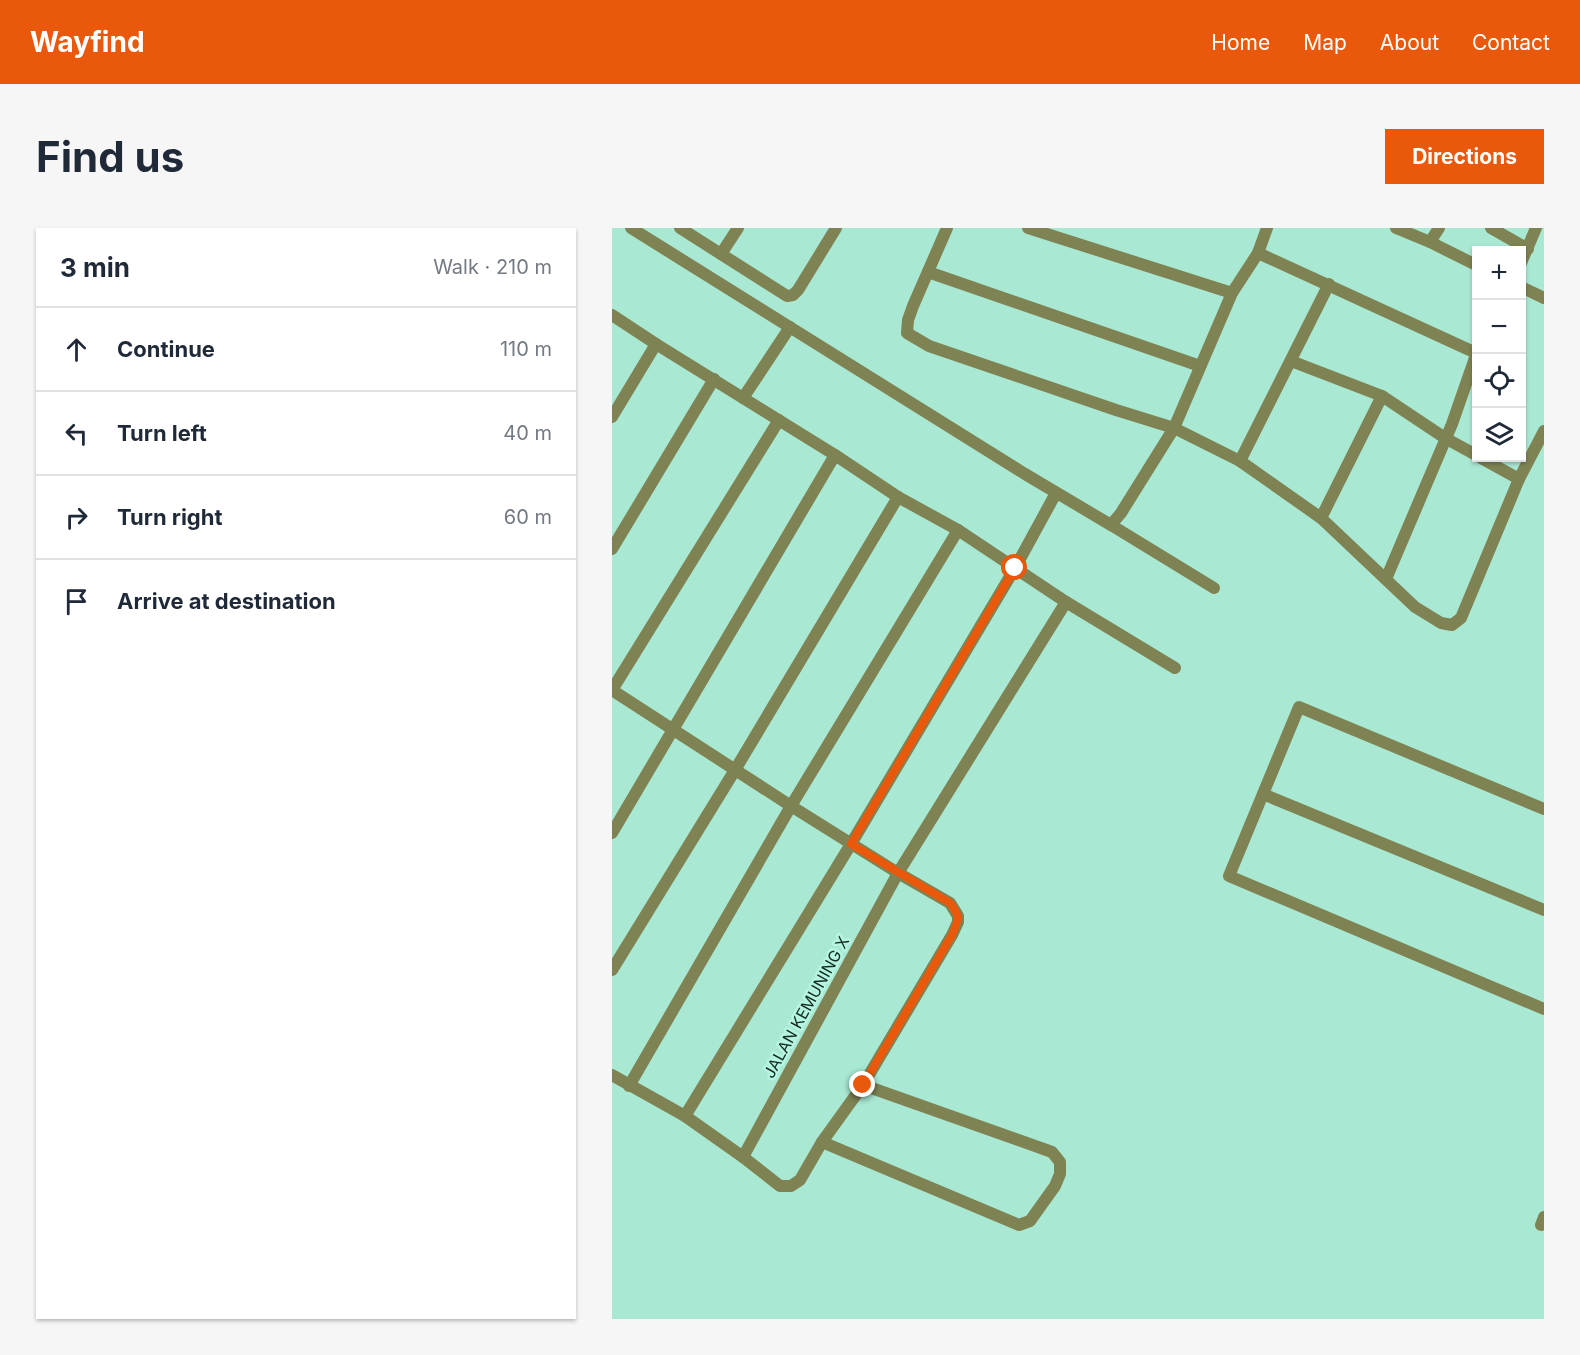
<!DOCTYPE html>
<meta charset="utf-8">
<style>
:root{--surface:#fff;--page:#f6f6f7;--text:#1f2937;--muted:#747a83;--line:#e0e1e3;--accent:#ea580c}
body{margin:0;font-family:Inter,sans-serif;background:var(--page);color:var(--text)}
.controls{position:absolute;right:18px;top:18px;display:grid;overflow:hidden;border-radius:0px;box-shadow:0 2px 4px #0004}
.controls button{width:54px;height:54px;display:grid;place-items:center;padding:0;border:0;border-bottom:2px solid var(--line);background:var(--surface);color:var(--text);font:30px sans-serif}
.stop{position:absolute;width:18px;height:18px;margin:-14px;border:4px solid #ea580c;border-radius:50%;background:#fff}
.stop.end{background:#ea580c;border-color:#fff;box-shadow:0 2px 6px #0008}
.list{margin:0;padding:0;list-style:none}
h2{display:flex;justify-content:space-between;align-items:center;height:78px;margin:0;padding:0 24px;font-size:26px}
h2 small{font-size:20px;font-weight:400;color:var(--muted)}
.list li{display:grid;grid-template-columns:39px 1fr auto;gap:18px;align-items:center;box-sizing:border-box;height:84px;padding:0 24px;border-top:2px solid var(--line)}
.list b{display:block;font-size:22px;white-space:nowrap}
.list em{font-size:20px;font-style:normal;color:var(--muted)}
.icon{flex:none;width:33px;height:33px;fill:none;stroke:currentColor;stroke-width:2;stroke-linecap:round;stroke-linejoin:round}
.map{position:relative;flex:none;width:932px;height:1091px;overflow:hidden;border-radius:0px}
header{display:flex;align-items:center;gap:36px;box-sizing:border-box;height:84px;padding:0 30px;background:var(--accent);color:#fff}
header strong{font-size:28px}
nav{display:flex;gap:33px;margin-inline-start:auto;font-size:21px}
.intro{display:flex;align-items:center;justify-content:space-between;box-sizing:border-box;height:144px;padding:0 36px}
h1{margin:0;font-size:42px}
.button{padding:15px 27px;border-radius:0px;background:var(--accent);color:#fff;font-size:21px;font-weight:700}
main{display:flex;gap:36px;padding:0 36px}
aside{flex:1;background:var(--surface);border-radius:0px;box-shadow:0 2px 4px #0004}
.map>svg:first-child{display:block}
.lines{fill:none;stroke-linecap:round;stroke-linejoin:round}
.minor{stroke:#7f8353;stroke-width:12}
.route{stroke:#ea580c;stroke-width:8}
.labels{text-anchor:middle;stroke-width:5;stroke-linejoin:round;paint-order:stroke}
.street-label{font-size:16px;fill:#122c24;stroke:#b6f6e1}
</style>
<header>
<strong>Wayfind</strong>
<nav><a>Home</a><a>Map</a><a>About</a><a>Contact</a></nav>
</header>
<div class="intro"><h1>Find us</h1><a class="button">Directions</a></div>
<main>
<aside>
<h2>3 min<small>Walk · 210 m</small></h2>
<ul class="list">
<li><svg class="icon" aria-label="ahead" viewBox="0 0 24 24"><path d="M12 20V5M6 11l6-6 6 6"/></svg><div><b>Continue</b></div><em>110 m</em></li>
<li><svg class="icon" aria-label="left" viewBox="0 0 24 24"><path d="M17 20v-9H6M10 6l-5 5 5 5"/></svg><div><b>Turn left</b></div><em>40 m</em></li>
<li><svg class="icon" aria-label="right" viewBox="0 0 24 24"><path d="M7 20v-9h11M14 6l5 5-5 5"/></svg><div><b>Turn right</b></div><em>60 m</em></li>
<li><svg class="icon" aria-label="arrive" viewBox="0 0 24 24"><path d="M6 21V4h12l-3 4 3 4H6"/></svg><div><b>Arrive at destination</b></div></li>
</ul>
</aside>
<div class="map">
<svg width="932" height="1091" viewBox="0 0 932 1091">
<rect width="100%" height="100%" fill="#a9e9d4"/>
<g class="lines">
<!-- minor -->
<g class="minor">
<polyline points="19,0 413,246 499,297 509,285 562,200 620,65 646,25 655,0"/>
<polyline points="68,0 175,68 181,67 186,62 224,0"/>
<polyline points="335,0 301,78 296,92 295,105 317,118 504,182 562,200 628,233 709,290 803,379 829,395 840,397 849,390 907,251 932,203"/>
<polyline points="416,0 620,65"/>
<polyline points="784,0 818,14 864,37"/>
<polyline points="879,0 916,21"/>
<polyline points="818,14 827,0"/>
<polyline points="646,25 864,125"/>
<polyline points="109,26 126,0"/>
<polyline points="909,35 924,0"/>
<polyline points="316,44 588,138"/>
<polyline points="909,59 932,70"/>
<polyline points="0,87 44,116 223,227 286,269 346,302 454,374 563,440"/>
<polyline points="679,133 770,168 833,210 864,227"/>
<polyline points="131,170 178,99"/>
<polyline points="0,189 44,116"/>
<polyline points="869,230 907,251"/>
<polyline points="628,233 717,56"/>
<polyline points="709,290 770,168"/>
<polyline points="499,297 602,360"/>
<polyline points="0,321 102,151"/>
<polyline points="774,351 840,196 864,127"/>
<polyline points="0,462 179,578 286,645 338,675 346,688 346,694 340,707 251,857 210,914 188,952 179,958 168,958 131,929 73,888 0,847"/>
<polyline points="0,462 167,192"/>
<polyline points="651,566 932,682"/>
<polyline points="932,581 687,479 617,648 932,781"/>
<polyline points="0,605 223,227"/>
<polyline points="0,742 123,542 286,269"/>
<polyline points="17,858 179,578 346,302"/>
<polyline points="73,888 239,616 403,340 444,265"/>
<polyline points="210,914 407,997 418,993 443,958 448,946 448,934 440,924 251,857"/>
<polyline points="131,929 286,645 454,374"/>
<polyline points="929,997 932,989"/>
</g>
</g>
<g class="lines">
<!-- route -->
<path class="route" d="M 251,857 L 340,707 C 347,691 349,689 338,675 L 239,616 L 403,340"/>
</g>
<g class="labels">
<!-- street labels -->
<g class="street-label">
<text transform="translate(194 779) rotate(-61)" y="6">JALAN KEMUNING X</text>
</g>
</g>
</svg>
<div class="controls">
<button>+</button>
<button>−</button>
<button><svg class="icon" aria-label="locate" viewBox="0 0 24 24"><circle cx="12" cy="12" r="6"/><path d="M12 2v4M12 18v4M2 12h4M18 12h4"/></svg></button>
<button><svg class="icon" aria-label="layers" viewBox="0 0 24 24"><path d="M12 4l9 5-9 5-9-5zM3 14l9 5 9-5"/></svg></button>
</div>
<div class="stop" style="left:403px;top:340px"></div>
<div class="stop end" style="left:251px;top:857px"></div>
</div>
</main>
